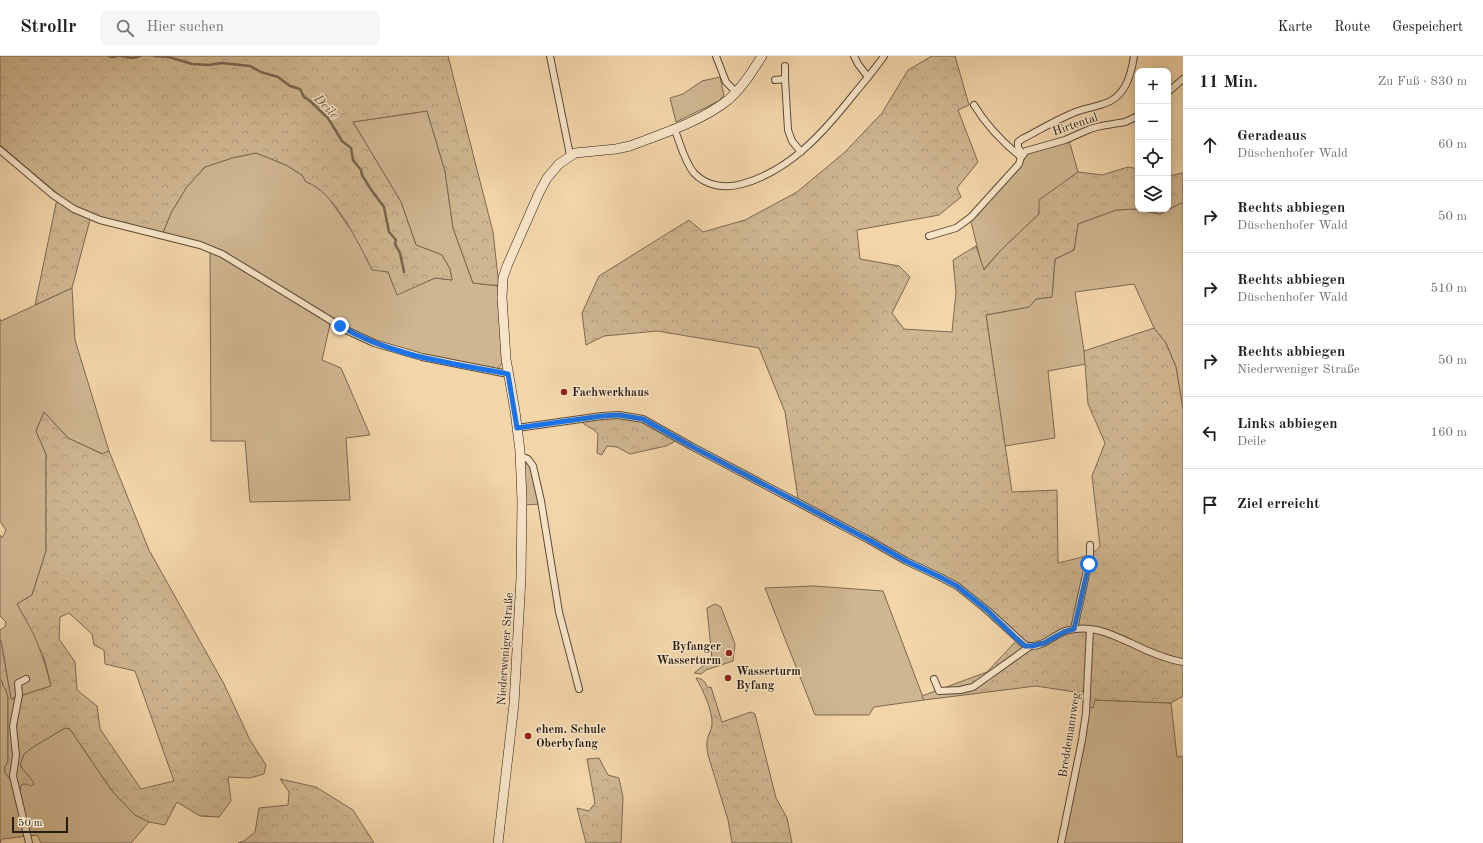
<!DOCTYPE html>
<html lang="de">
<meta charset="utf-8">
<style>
:root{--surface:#fff;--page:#f6f6f6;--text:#202124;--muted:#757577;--line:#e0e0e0}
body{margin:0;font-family:"Old Standard TT",serif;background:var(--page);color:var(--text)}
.controls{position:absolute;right:12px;top:12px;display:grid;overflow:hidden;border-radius:8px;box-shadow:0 2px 6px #0003}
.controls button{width:36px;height:36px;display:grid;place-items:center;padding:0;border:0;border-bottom:1px solid var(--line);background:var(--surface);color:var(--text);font:20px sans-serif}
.scale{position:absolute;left:12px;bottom:10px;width:56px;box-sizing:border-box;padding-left:4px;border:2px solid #271c13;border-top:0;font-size:11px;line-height:14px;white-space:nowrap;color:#271c13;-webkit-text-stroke:3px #f7e4c7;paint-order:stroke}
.stop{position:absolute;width:12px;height:12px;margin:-9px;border:3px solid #1a73e8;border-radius:50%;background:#fff}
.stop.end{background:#1a73e8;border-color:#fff;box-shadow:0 1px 4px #0008}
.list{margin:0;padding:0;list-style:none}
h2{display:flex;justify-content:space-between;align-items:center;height:52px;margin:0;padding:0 16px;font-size:17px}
h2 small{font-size:13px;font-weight:400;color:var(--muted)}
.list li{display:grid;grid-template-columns:26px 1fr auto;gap:12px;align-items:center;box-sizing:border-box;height:72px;padding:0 16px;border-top:1px solid var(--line)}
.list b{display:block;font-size:15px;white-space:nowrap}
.list p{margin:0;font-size:13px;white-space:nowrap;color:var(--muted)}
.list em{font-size:13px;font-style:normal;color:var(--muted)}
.icon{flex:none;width:22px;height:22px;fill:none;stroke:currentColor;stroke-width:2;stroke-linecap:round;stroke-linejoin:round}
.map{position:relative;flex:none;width:1183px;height:787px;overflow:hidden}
header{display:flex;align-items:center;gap:24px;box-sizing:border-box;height:56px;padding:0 20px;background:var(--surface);border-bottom:1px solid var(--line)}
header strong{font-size:19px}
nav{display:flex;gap:22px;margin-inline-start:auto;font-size:14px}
.search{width:280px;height:36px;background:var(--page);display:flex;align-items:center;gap:10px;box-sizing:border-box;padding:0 14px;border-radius:8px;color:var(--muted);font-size:15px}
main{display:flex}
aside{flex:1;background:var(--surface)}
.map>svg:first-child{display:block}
.green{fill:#cfb690;stroke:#7b6952}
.forest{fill:url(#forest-crowns);stroke:#7b6952;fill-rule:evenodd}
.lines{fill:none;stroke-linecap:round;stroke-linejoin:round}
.stream{stroke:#77654e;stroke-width:2.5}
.street-casing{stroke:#5a4a38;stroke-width:8}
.secondary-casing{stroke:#271c13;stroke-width:10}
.street{stroke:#f7e4c7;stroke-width:6}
.secondary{stroke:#f7e4c7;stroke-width:9}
.route{stroke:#1a73e8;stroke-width:5}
.poi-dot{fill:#8f2418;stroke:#f7e4c7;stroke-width:1.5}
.labels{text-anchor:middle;stroke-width:3;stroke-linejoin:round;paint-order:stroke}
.street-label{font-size:12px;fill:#271c13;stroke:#f7e4c7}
.poi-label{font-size:12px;font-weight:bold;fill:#271c13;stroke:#f7e4c7;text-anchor:start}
.water-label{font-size:13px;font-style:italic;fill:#5d4d3b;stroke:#f7e4c7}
</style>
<header>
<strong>Strollr</strong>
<div class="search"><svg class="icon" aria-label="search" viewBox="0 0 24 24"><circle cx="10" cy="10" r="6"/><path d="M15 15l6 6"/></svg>Hier suchen</div>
<nav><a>Karte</a><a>Route</a><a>Gespeichert</a></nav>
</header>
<main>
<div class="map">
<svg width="1183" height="787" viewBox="0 0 1183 787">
<defs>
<pattern id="forest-crowns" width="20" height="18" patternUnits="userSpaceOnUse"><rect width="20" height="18" fill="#cfb690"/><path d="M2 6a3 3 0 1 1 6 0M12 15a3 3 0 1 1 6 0" fill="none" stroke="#b29c7b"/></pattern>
</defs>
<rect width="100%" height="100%" fill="#f2d5a9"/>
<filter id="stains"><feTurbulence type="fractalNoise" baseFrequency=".005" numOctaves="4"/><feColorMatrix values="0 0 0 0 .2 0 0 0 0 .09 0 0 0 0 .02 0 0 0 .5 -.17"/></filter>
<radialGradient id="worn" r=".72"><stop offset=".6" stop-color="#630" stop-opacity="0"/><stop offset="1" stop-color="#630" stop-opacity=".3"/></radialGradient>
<!-- green -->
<g class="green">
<polygon points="720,21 724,39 719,45 676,66 670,42 683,38 702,25"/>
<polygon points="427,55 445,115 453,172 473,227 499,230 503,306 498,313 422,301 386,291 331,264 322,304 341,312 370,379 346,382 350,444 250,446 245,385 211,385 210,193 162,179 171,157 186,132 205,111 232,102 256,97 286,109 303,120 306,126 313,128 328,141 348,170 388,216 397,238 435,222 452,224 450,213 442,199 416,189 401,146 353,66"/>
<polygon points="1069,84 1078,116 1040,144 1039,158 1001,194 983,214 970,162 1024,99"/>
<polygon points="1183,146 1183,354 1176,311 1166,287 1154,272 1134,228 1075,236 1086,308 1048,315 1055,382 1005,390 986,259 1029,251 1036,243 1052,241 1055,203 1074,194 1078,168 1116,154 1134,153 1160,158"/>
<path d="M 72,232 L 75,284 L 109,395 L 103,398 L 68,382 L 44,356 L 36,375 L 46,398 L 46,495 L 32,539 L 17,548 C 34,572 44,602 51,630 L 11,643 L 1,585 L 0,584 L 0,574 L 5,571 L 6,566 L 0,560 L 0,479 L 2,482 L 6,474 L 0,465 L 0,263 L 1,265 Z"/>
<polygon points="528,407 531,409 540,448 525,449 524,409"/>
<polygon points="814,530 883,535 924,644 874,651 869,659 815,659 765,532"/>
<polygon points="715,548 721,551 735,588 733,605 706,614 701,618 694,617 712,603 707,552"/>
<polygon points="0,623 2,625 3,630 5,632 8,641 8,705 5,711 5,717 20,735 21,728 27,728 29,720 25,717 20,708 24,698 33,691 65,672 70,673 112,735 135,759 149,766 131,787 41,787 37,779 2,783 0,787"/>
<polygon points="1095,644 1171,647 1177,701 1183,700 1183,787 1063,787 1085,649"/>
</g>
<!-- forest -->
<g class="forest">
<path d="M 0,0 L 448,0 L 493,176 L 499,230 L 473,227 L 453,172 L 445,115 L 427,55 L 353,66 L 401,146 L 416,189 L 442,199 L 450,213 L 452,224 L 435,222 L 397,239 L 388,216 L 372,214 C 359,189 335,135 306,126 L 302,119 L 286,109 L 256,97 L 232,102 L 205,111 L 186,132 L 171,157 L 162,179 L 91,160 L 72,232 L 35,249 L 58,138 L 0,89 Z"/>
<path d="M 932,0 L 955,0 L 969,49 L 958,54 L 978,106 L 957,132 L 961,141 L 939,159 L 857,174 L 860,203 L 899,210 L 910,221 L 892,257 L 904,273 L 952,276 L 956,236 L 953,204 L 976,190 L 984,214 L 1001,194 L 1039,158 L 1039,144 L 1078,116 L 1102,119 L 1128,111 L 1138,113 L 1138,153 L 1168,153 L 1168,120 L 1183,117 L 1183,146 L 1160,158 L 1135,153 L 1116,154 L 1078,168 L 1074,194 L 1055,203 L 1052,241 L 1036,243 L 1029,251 L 986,259 L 1012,436 L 1057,434 L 1058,507 C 1069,504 1095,500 1100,490 L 1092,420 L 1105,387 L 1088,348 L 1084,295 L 1154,272 L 1166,287 L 1176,311 L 1183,354 L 1183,640 L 1171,647 L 1095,644 L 1093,652 L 1085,649 L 1084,639 L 1075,636 L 1036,630 L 924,644 L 922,640 L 987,616 L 1016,585 L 957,532 L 799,449 L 785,356 L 759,292 L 657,275 L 604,280 L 586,289 L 582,257 L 599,220 L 689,164 L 703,176 L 745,164 L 797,136 L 845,96 L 882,57 L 908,14 Z"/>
<path d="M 44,356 L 68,382 L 102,398 L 109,395 L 149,494 L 224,628 L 250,684 L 266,709 L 264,718 L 250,722 L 228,721 L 231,745 L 219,761 L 200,760 L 177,746 L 165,769 L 149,766 L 135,759 L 112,735 L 70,673 L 65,672 L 33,691 L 24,698 L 20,709 C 24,716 31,721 34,728 L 31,730 L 27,728 L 22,728 L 18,737 L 13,733 L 12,725 L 5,717 L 5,711 L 8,705 L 8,641 L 5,632 L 3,630 L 2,625 L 0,623 L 0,584 L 1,585 L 11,643 L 51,630 L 45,605 L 33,577 L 17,548 L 32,539 L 46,495 L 46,398 L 36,375 ZM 69,557 L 92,578 L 94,589 L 104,594 L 105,608 L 135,615 L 174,725 L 141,733 L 100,673 L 97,650 L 77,634 L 75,606 L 59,583 L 60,561 Z"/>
<polygon points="602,360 638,362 675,382 674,386 666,390 630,398 617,391 607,390 602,399 597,397 598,378 594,374 584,368 582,363"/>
<path d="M 696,622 C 703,622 705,626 708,632 L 711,631 L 722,666 L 751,656 L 755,658 L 776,742 L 787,762 L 792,787 L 732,787 L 728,764 L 708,699 C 707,693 706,687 708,681 C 709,677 712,673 712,669 C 713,655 703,634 696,622 Z"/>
<polygon points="599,702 608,719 619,722 623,741 621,787 586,787 577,752 589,755 595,747 587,703"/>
<polygon points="280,723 316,731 353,754 374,787 238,787 244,785 255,776 259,752 288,749 289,736"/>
</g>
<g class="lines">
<!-- stream -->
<g class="stream">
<polyline points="109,0 112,1 119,0"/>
<polyline points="121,0 133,2 140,0"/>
<polyline points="154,0 169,1 192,8 209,9 222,7 250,10 261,16 278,21 290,30 300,33 304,41 310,45 328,62 342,85 351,92 353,104 361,114 362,119 372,135 384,151 389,176 396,184 395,188 400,197 404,216"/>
</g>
<defs>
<g id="street">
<polyline points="550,0 570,99"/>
<polyline points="716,0 726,26 736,36"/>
<polyline points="854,0 858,8 868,21"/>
<polyline points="785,10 785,23 788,74 792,85 801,96"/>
<polyline points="775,24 785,23"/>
<polyline points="1168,36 1183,23"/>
<path d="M 974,49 C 987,70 1002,86 1021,101"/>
<path d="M 674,72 C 680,86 684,105 694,117 C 706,130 725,133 742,128 C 790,115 824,76 854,38 C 864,26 875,13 884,0"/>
<polyline points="0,94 53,139 74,153 100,164 200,189 222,198 348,275 374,287 422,301 508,318"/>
<path d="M 1023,99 L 1018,91 L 1018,86 L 1022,83 C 1038,75 1054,65 1071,58 C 1081,53 1092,52 1103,48 C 1125,42 1131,20 1134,0"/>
<polyline points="929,180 956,172 963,167 971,161 1019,108 1021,101 1026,95 1065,84 1090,73 1101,70 1125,66 1138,60"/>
<path d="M 517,372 L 602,360 L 619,359 L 643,363 L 691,390 L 869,484 L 906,505 L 940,521 L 957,530 L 987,554 L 1025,589 C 1040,594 1052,580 1065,575 C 1073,573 1082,572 1090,573 C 1104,574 1117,581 1131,587 C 1147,595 1165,603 1183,606"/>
<polyline points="520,400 528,403 533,410 541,445 559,556 579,633"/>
<polyline points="1074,573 1090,500 1090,489"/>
<polyline points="26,623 18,627 19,639 13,670 16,699 13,720 29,787"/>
<polyline points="934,623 939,635 960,634 973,631 1029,591"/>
<polyline points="1061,787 1082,684 1086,657 1090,573"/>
</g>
<path id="secondary" d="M 498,787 L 514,648 L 521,522 L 522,445 L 520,395 L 515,355 L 506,303 L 502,241 L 503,222 L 507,210 L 539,137 L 547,122 L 559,108 L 575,97 L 616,93 L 630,90 C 661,78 702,65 728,44 C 742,32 752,16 762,0"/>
</defs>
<!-- street casing -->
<use href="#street" class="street-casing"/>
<!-- secondary casing -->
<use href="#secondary" class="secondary-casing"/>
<!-- street -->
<use href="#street" class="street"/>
<!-- secondary -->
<use href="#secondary" class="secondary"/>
</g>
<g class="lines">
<!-- route -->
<path class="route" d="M 340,270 C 391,300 451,307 508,318 L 517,372 L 602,360 L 619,359 L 643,363 L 691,390 L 869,484 L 906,505 L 940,521 L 957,530 L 987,554 L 1017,583 L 1025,590 L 1032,590 L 1044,587 L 1064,576 L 1074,573 L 1089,508"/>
</g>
<!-- markers -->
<g class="poi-dot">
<circle cx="564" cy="336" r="4"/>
<circle cx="729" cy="597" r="4"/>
<circle cx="728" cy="622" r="4"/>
<circle cx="528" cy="680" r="4"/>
</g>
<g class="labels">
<!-- street labels -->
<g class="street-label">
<text transform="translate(1075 68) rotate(-19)" y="4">Hirtental</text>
<text transform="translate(505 593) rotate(-86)" y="4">Niederweniger Straße</text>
<text transform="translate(1069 679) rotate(-81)" y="4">Breddemannweg</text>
</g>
<!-- poi labels -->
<g class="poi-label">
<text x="572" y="340">Fachwerkhaus</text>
<text x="721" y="594" text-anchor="end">Byfanger<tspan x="721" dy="14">Wasserturm</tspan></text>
<text x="736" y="619">Wasserturm<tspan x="736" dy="14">Byfang</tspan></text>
<text x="536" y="677">ehem. Schule<tspan x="536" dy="14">Oberbyfang</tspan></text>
</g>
<!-- water labels -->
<g class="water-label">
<text transform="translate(327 50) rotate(46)" y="5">Deile</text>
</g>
</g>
<rect width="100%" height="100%" filter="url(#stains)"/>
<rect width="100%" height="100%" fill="url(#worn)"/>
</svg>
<div class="controls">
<button>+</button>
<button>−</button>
<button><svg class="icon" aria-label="locate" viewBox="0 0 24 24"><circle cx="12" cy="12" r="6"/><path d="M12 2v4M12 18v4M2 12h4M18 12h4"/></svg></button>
<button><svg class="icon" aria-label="layers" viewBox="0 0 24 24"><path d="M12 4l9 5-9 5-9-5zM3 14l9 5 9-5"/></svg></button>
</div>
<div class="scale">50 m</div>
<div class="stop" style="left:1089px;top:508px"></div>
<div class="stop end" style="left:340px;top:270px"></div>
</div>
<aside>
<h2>11 Min.<small>Zu Fuß · 830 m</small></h2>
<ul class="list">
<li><svg class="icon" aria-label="ahead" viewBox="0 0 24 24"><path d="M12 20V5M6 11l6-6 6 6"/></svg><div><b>Geradeaus</b><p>Düschenhofer Wald</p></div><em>60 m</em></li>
<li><svg class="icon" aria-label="right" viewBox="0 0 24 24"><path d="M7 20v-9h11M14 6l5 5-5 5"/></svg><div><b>Rechts abbiegen</b><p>Düschenhofer Wald</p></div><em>50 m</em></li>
<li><svg class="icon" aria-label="right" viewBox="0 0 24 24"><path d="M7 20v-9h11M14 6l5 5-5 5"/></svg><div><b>Rechts abbiegen</b><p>Düschenhofer Wald</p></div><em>510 m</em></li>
<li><svg class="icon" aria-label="right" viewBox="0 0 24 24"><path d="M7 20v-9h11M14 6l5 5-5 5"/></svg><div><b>Rechts abbiegen</b><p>Niederweniger Straße</p></div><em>50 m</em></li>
<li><svg class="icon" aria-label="left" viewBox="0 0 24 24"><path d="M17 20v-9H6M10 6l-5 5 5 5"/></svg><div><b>Links abbiegen</b><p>Deile</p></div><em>160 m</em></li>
<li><svg class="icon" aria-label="arrive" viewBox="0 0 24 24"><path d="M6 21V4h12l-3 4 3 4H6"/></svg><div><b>Ziel erreicht</b></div></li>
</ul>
</aside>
</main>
